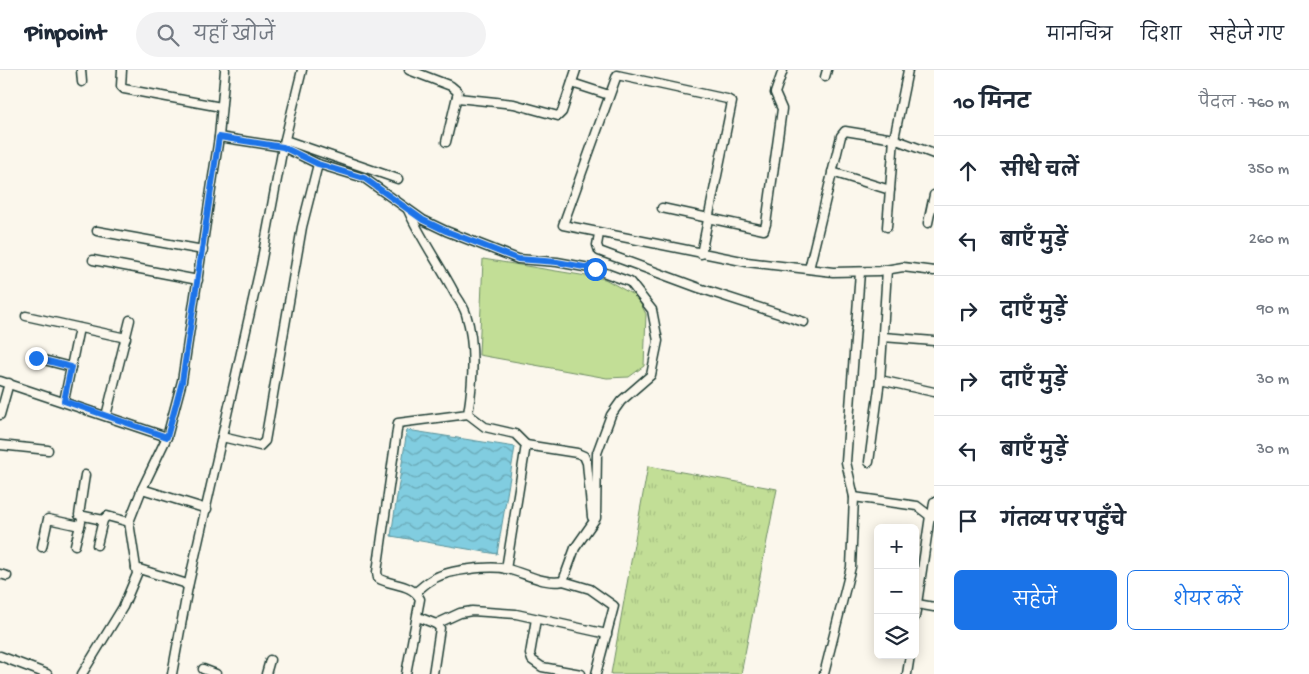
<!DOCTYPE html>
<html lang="hi">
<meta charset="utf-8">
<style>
:root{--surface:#fff;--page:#f2f2f3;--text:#1f2937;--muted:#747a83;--line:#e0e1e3;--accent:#1a73e8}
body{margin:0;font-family:"Gochi Hand","Playpen Sans Deva",sans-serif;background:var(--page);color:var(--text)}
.controls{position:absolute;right:15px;bottom:15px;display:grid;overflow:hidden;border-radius:8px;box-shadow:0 2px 12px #0003}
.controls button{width:45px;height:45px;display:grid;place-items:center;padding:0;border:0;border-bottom:1px solid var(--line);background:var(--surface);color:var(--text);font:25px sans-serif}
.stop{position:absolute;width:15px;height:15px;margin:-11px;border:4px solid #1a73e8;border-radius:50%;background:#fff}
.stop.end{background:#1a73e8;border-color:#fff;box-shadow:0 1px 5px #0008}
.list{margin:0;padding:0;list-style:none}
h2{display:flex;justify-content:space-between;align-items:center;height:65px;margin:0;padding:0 20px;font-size:21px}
h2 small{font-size:16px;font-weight:400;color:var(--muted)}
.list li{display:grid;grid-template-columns:32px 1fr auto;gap:15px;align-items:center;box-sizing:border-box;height:70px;padding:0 20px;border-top:1px solid var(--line)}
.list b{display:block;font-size:19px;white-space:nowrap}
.list em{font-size:16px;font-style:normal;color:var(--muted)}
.actions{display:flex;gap:10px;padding:15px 20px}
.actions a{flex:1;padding:11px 0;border:1px solid var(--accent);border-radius:8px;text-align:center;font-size:18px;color:var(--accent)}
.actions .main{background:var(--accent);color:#fff}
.icon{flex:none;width:28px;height:28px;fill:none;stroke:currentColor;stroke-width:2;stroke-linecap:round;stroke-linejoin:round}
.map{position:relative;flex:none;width:934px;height:604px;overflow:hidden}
header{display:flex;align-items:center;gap:30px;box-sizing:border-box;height:70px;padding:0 25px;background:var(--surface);border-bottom:1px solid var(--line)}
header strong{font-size:24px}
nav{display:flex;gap:28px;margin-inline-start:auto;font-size:18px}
.search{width:350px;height:45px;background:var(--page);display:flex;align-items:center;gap:12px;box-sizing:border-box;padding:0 18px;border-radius:28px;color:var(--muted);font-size:19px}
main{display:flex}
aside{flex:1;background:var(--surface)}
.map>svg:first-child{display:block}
.grass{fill:url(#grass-tufts);stroke:#708e65}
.park{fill:#c2de96;stroke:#708e65}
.water{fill:url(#water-waves);stroke:#5a939b}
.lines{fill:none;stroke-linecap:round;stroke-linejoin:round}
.minor-casing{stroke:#1f3d34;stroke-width:11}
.minor{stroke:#fbf7ec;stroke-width:8}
.route{stroke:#1a73e8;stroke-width:6}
</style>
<header>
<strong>Pinpoint</strong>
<div class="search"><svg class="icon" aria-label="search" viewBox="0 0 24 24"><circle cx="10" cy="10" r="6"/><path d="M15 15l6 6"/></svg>यहाँ खोजें</div>
<nav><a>मानचित्र</a><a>दिशा</a><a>सहेजे गए</a></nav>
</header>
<main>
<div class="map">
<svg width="934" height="604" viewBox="0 0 934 604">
<defs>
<pattern id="grass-tufts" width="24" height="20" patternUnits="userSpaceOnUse" patternTransform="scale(1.25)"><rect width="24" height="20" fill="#c2de96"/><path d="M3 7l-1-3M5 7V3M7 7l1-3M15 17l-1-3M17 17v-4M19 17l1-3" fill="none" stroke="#a6bf82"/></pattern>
<pattern id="water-waves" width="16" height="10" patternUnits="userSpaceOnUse" patternTransform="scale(1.25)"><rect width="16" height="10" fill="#81cde0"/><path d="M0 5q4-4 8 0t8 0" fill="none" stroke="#69a8b6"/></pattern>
</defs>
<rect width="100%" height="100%" fill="#fbf7ec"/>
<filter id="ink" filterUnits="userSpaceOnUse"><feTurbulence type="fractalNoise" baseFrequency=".02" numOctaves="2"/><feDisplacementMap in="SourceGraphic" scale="10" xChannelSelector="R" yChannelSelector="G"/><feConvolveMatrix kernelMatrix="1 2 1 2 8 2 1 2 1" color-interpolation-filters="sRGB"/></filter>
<g filter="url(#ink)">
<!-- grass -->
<polygon class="grass" points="648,396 777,419 741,604 611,604"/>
<!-- park -->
<polygon class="park" points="483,189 605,209 637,227 646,244 644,296 629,307 607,308 479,285"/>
<!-- water -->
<polygon class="water" points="407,360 515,377 497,484 391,466"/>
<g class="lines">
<defs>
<g id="minor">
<polyline points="81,0 82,12"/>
<polyline points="122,0 121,16 124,19 221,37"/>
<polyline points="409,0 451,16 458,22 446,72"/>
<polyline points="908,0 894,69 934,84"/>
<polyline points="825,7 827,0"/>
<polyline points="572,13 609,25"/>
<polyline points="458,28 514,34 558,46 562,42 576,0"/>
<path d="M 219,67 L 283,77 L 318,94 L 364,108 L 423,150 L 446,161 L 518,189 L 557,192 L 595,199 L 630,212 L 652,240 L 658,271 L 651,305 L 621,331 L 611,345 L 597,383 L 596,448 L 575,478 L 563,511 C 544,515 525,503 507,499 C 491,495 449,500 435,508 C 428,511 422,517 416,522"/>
<polyline points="285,70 398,109"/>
<polyline points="832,102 890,120"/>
<polyline points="662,138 764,160 766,154 782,39 775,23 783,0"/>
<polyline points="928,153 934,125"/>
<polyline points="97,161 203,180"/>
<polyline points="599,164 597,175 599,181 699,218 804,252"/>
<polyline points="701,184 732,32 727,29 617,5 563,155 747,192 833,202 879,201 903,197 934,201"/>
<polyline points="93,190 198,210"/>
<polyline points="809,199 841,66 845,61 894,69 887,157"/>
<polyline points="26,246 126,268"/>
<polyline points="883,267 934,271"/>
<polyline points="36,288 71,297"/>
<polyline points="880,310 934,322"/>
<polyline points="0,311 167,367"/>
<polyline points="64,331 79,258"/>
<polyline points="468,344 485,357 515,364 526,375 506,499"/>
<polyline points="0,345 9,313"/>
<polyline points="106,346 130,250"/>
<polyline points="222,367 260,376 265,371 302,157 318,94"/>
<polyline points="0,375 48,380"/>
<polyline points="526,375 577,383 584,386 587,393 592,447"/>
<polyline points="869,392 880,310 887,200"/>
<polyline points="85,405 79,445 103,450"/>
<polyline points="142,419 207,439"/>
<polyline points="854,427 917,436 930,446 934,446"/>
<polyline points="932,446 934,432"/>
<polyline points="75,475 81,452"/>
<polyline points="97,475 103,450 107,446 129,452"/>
<polyline points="42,477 48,449 80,456"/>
<polyline points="136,498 184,513 188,517 172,604"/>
<polyline points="0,504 7,506"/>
<polyline points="563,511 590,519 614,536 596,604"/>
<polyline points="188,517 261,194 283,77 302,0"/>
<polyline points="917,534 934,537"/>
<polyline points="418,547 436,554 440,558 433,604"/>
<polyline points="915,547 930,446"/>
<polyline points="536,549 530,584 532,590 542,597 581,604"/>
<polyline points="436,554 460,543 472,541 516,544 607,564"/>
<polyline points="0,586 47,604"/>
<polyline points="203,599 216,604"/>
<polyline points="82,604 123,537 137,504 129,452 142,419 167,367 182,311 219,67 225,0"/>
<polyline points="266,604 270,590"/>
<path d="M 406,604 L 420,529 C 412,513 391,516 378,508 L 377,502 L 398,353 L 468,344 C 473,313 476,275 466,244 C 464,237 459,230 455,224 C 440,195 421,169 408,140"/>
<polyline points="824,604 851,497 854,427 846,392 860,202"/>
<polyline points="907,604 910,585"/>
</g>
</defs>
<!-- minor casing -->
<use href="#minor" class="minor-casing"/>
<!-- minor -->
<use href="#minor" class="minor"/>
</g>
</g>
<g class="lines" filter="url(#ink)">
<!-- route -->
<polyline class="route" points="36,288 71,297 64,331 167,367 182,312 219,67 283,77 318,94 364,108 423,150 446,161 518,189 557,192 595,199"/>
</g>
</svg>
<div class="controls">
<button>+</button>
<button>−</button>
<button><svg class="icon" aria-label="layers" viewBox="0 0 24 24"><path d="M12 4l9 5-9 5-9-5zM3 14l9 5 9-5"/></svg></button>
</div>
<div class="stop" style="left:595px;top:199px"></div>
<div class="stop end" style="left:36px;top:288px"></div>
</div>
<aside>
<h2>10 मिनट<small>पैदल · 760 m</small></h2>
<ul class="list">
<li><svg class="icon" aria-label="ahead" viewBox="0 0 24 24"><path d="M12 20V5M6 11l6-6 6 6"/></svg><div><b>सीधे चलें</b></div><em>350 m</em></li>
<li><svg class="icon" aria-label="left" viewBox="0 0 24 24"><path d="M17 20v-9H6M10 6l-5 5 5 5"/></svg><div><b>बाएँ मुड़ें</b></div><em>260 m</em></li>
<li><svg class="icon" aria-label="right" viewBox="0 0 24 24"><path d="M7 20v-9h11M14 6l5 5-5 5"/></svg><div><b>दाएँ मुड़ें</b></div><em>90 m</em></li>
<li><svg class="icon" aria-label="right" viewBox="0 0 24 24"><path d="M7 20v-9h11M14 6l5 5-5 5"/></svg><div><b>दाएँ मुड़ें</b></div><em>30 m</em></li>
<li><svg class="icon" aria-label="left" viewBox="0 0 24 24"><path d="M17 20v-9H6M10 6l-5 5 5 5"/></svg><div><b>बाएँ मुड़ें</b></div><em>30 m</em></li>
<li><svg class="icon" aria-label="arrive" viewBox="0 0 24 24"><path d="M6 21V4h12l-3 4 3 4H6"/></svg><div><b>गंतव्य पर पहुँचे</b></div></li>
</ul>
<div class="actions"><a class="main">सहेजें</a><a>शेयर करें</a></div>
</aside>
</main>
